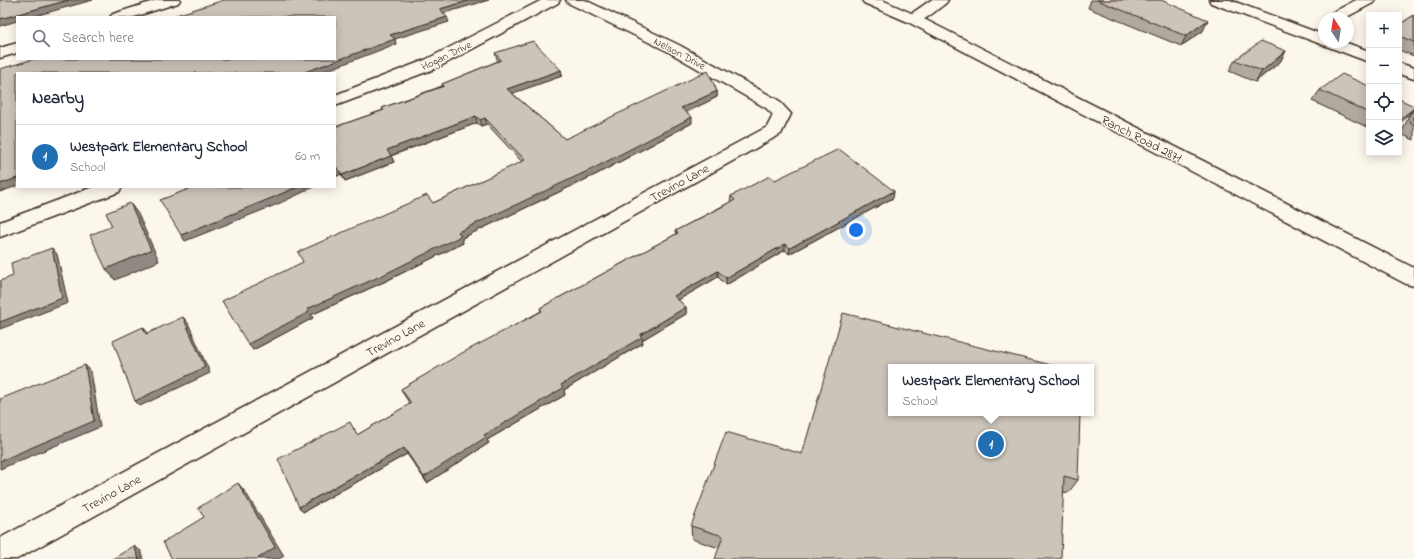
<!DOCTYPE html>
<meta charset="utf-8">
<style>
:root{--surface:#fff;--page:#f6f6f7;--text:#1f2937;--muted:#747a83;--line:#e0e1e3;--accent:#1f6fb2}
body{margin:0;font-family:"Indie Flower",sans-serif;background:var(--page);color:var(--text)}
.controls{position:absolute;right:12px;top:12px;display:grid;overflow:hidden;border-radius:0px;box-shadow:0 2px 10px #0003}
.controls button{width:36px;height:36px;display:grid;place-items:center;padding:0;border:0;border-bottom:1px solid var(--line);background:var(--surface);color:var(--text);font:20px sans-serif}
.compass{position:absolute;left:1318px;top:12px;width:36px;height:36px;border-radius:50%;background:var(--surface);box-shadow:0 2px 10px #0003;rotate:348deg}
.you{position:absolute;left:856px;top:230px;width:14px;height:14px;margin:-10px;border:3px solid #fff;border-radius:50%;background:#1a73e8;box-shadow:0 0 0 6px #1a73e833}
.badge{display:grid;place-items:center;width:26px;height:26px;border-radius:50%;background:var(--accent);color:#fff;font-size:13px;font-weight:700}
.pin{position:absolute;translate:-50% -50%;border:2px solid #fff;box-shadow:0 1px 4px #0006}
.popup{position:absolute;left:888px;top:364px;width:206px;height:52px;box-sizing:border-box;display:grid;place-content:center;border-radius:0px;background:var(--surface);filter:drop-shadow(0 1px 3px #0005);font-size:13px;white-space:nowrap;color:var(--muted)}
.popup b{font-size:15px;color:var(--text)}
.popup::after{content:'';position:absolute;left:50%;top:100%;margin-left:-8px;border:8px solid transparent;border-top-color:var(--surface)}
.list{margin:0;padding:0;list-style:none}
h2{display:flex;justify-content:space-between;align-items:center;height:52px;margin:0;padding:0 16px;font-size:17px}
h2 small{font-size:13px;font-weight:400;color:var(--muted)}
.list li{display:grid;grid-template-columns:26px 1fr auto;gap:12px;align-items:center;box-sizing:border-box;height:64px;padding:0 16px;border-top:1px solid var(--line)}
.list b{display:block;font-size:15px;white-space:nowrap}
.list p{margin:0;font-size:13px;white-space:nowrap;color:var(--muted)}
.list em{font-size:13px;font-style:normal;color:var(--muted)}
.icon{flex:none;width:22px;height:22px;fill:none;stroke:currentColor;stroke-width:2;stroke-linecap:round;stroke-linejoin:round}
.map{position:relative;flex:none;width:1414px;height:559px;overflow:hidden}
.search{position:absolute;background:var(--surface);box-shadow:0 2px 10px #0003;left:16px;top:16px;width:320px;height:44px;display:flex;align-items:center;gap:10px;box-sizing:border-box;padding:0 14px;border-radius:0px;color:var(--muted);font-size:15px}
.panel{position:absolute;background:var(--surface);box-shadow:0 2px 10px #0003;left:16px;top:72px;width:320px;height:116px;border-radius:0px}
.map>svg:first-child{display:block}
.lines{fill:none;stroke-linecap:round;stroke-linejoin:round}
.minor-casing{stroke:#3b2a1e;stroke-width:3}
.major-casing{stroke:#3b2a1e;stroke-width:3}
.minor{fill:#fbf7ec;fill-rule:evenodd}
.major{fill:#fbf7ec;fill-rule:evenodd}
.wall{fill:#afa99f;stroke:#3b2a1e}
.shaded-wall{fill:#8f8982;stroke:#3b2a1e}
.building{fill:#ccc4b9;stroke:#3b2a1e}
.labels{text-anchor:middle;stroke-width:3;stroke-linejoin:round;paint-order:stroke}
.far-street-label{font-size:11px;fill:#3b2a1e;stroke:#fbf7ec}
.street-label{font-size:13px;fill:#3b2a1e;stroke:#fbf7ec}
</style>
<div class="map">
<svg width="1414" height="559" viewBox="0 0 1414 559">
<rect width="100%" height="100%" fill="#fbf7ec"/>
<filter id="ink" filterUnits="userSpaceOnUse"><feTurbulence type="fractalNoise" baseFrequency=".025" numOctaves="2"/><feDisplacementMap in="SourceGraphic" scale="8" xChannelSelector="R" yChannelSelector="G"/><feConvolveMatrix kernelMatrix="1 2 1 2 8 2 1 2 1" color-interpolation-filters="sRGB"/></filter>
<g filter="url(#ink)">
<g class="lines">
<defs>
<g id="minor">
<polygon points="157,0 180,0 178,3 134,17 110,17 113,14"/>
<polygon points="542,0 560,0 558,3 437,68 335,106 335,95 425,60"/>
<polygon points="566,0 585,0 679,45 778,100 791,114 781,134 17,559 0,559 0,538 767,127 773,115 766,108 667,51 568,3"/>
<path d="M 931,0 L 948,0 L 946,3 C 935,11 921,26 908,22 L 905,19 L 908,16 Z"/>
<polygon points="1209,0 1230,0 1324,35 1324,42 1344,42 1369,51 1369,62 1211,3"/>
<polygon points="1356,0 1375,0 1373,3 1345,18 1325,18 1328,15"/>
<polygon points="17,43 17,53 0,58 0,48"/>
<polygon points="1399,63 1414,68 1414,79 1399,74"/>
<polygon points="93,187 122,187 119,192 0,237 0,222"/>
</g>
<polygon id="major" points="862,0 882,0 918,16 1414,268 1414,286 1406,284 908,22 864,3"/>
</defs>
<!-- minor casing -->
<use href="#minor" class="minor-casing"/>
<!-- major casing -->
<use href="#major" class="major-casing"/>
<!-- minor -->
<use href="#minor" class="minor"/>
<!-- major -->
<use href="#major" class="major"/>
</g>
<!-- wall -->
<g class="wall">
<polygon points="1091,0 1161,0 1203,31 1181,46 1088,8"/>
<polygon points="1414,15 1414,56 1399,50 1399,25"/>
<polygon points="1286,51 1280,62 1255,82 1229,71 1235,60"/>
<polygon points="495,53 561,70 562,76 512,93 565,139 717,91 717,97 686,112 692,123 597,174 462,238 463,243 386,281 311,315 313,318 253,350 433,203 522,162 487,124 481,126 477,123 391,156 394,162 345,181 341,174 335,177 335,127 383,110 382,108 442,86 442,84 498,61 497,59"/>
<polygon points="1369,86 1369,128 1312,101 1320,90"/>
<polygon points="1414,110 1414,140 1401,134 1410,114"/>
<polygon points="775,180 894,191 893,198 789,254 785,250 726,285 718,277 678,300 686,307 686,314 642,340 643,343 564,390 565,395 487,440 489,443 427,483 407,454 303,512 354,428 357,435 410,404 404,395 401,389 541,311 540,308 676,234 675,231 730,202 731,196"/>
<polygon points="891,367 1078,480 1068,493 1063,492 719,548 692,539 691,526 802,454"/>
</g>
<!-- shaded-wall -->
<g class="shaded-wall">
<polygon points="69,0 93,0 31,17 17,17 17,21 0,26 0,19"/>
<polygon points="470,0 489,0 441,14 440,9"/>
<polygon points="447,17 449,22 395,39 396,44 320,73 302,73 390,35"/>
<polygon points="1208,20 1203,31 1181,46 1186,36"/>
<polygon points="1286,51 1280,62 1255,82 1262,71"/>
<polygon points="561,70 562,76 508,95 507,89"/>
<polygon points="717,91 717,97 681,115 681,108"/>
<polygon points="1414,108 1407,117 1399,124 1399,120"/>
<polygon points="476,116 477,123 390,156 387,150"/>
<polygon points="692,117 692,123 597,174 462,238 463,243 386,281 311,315 313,318 253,350 248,344 307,309 458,232"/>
<polygon points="485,118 487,124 481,126 480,120"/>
<polygon points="391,156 394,162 345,181 342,175"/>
<polygon points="338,168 341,174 335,177 335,169"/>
<polygon points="17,178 17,186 0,192 0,184"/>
<polygon points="297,187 314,187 278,204 185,241 181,235"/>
<polygon points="894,191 893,198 789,254 790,248"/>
<polygon points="130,203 138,214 159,261 115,280 106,269"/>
<polygon points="785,244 785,250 726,285 726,278"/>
<polygon points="52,248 57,254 68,303 0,329 0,322"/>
<polygon points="718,271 718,277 675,302 674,296"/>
<polygon points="686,307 686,314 642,340 643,343 564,390 565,395 487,440 489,443 427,483 424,477 484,435 561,385 640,335"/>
<polygon points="183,317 188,323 210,373 140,406 135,401"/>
<polygon points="143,327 148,333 151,340 146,334"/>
<polygon points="85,365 91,371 100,427 0,469 0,461"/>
<polygon points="404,448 407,454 303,512 299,507"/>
<polygon points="238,483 246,493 284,556 279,559 257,559"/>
<polygon points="134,546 141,551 143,559 139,559"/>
</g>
<!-- building -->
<g class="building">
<polygon points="0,0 69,0 0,19"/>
<polygon points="224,0 470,0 440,9 447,17 390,35 395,39 302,73 17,73 17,178 0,184 0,69 34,59 335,59 335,17 170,17"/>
<polygon points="1097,0 1161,0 1208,20 1186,36"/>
<polygon points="1414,15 1414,42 1399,36 1399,25"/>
<polygon points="533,41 561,70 507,89 565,139 708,71 717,91 681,108 692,117 596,167 458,232 461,236 383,275 307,309 309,312 248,344 222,301 303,262 298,252 427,195 433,203 525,160 485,118 480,120 476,116 387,150 391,156 342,175 338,168 335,169 335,127 384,110 382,108 444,86 442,84 501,60 495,53"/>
<polygon points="1261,41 1286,51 1262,71 1235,60"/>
<polygon points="1342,74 1369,86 1369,113 1320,90"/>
<polygon points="1399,99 1414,106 1414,108 1399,120"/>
<polygon points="1414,115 1414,125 1410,123"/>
<polygon points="839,149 894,191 790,248 785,244 726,278 718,271 674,296 686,307 640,335 642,337 561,385 563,388 484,435 486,437 424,477 404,448 299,507 278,459 350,422 357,435 411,403 401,389 462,353 542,311 540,308 678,233 675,231 735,200 731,196 770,176 775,180"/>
<polygon points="194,187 297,187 274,197 181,235 160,200"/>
<polygon points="130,203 151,250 106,269 90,235 112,226 106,213"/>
<polygon points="52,248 62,298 0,322 0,281 13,276 11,263"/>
<polygon points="843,313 1055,366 1055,367 891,367 891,413 1080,413 1078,480 1064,476 1061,559 715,559 723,536 691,526 726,432 802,454"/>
<polygon points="183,317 205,367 135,401 113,341 143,327 146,334"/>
<polygon points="85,365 94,421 0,461 0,399"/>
<polygon points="238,483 275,547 257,559 172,559 163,542 204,517 198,508"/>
<polygon points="134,546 139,559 112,559"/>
</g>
</g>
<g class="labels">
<!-- far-street labels -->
<g class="far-street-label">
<text transform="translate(680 53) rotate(28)" y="4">Nelson Drive</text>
<text transform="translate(446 55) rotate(-26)" y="4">Hogan Drive</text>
</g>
<!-- street labels -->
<g class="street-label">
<text transform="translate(1142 138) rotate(27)" y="5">Ranch Road 2871</text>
<text transform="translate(679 182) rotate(-29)" y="5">Trevino Lane</text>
<text transform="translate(395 337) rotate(-29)" y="5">Trevino Lane</text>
<text transform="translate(111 493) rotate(-29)" y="5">Trevino Lane</text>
</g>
</g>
</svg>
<div class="controls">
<button>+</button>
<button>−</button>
<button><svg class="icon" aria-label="locate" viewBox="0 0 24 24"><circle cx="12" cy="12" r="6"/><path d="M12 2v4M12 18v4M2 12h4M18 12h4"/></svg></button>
<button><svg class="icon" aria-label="layers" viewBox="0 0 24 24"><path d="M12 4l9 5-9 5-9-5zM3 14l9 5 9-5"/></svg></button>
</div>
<svg class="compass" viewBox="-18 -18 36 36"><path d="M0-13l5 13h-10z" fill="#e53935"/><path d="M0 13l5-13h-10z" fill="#747a83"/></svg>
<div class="you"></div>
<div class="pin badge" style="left:991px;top:444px">1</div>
<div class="popup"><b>Westpark Elementary School</b>School</div>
<div class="search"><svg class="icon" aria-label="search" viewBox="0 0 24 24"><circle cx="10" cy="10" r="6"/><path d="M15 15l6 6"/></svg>Search here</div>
<section class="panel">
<h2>Nearby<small></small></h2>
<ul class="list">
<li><span class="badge">1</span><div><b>Westpark Elementary School</b><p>School</p></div><em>60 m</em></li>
</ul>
</section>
</div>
